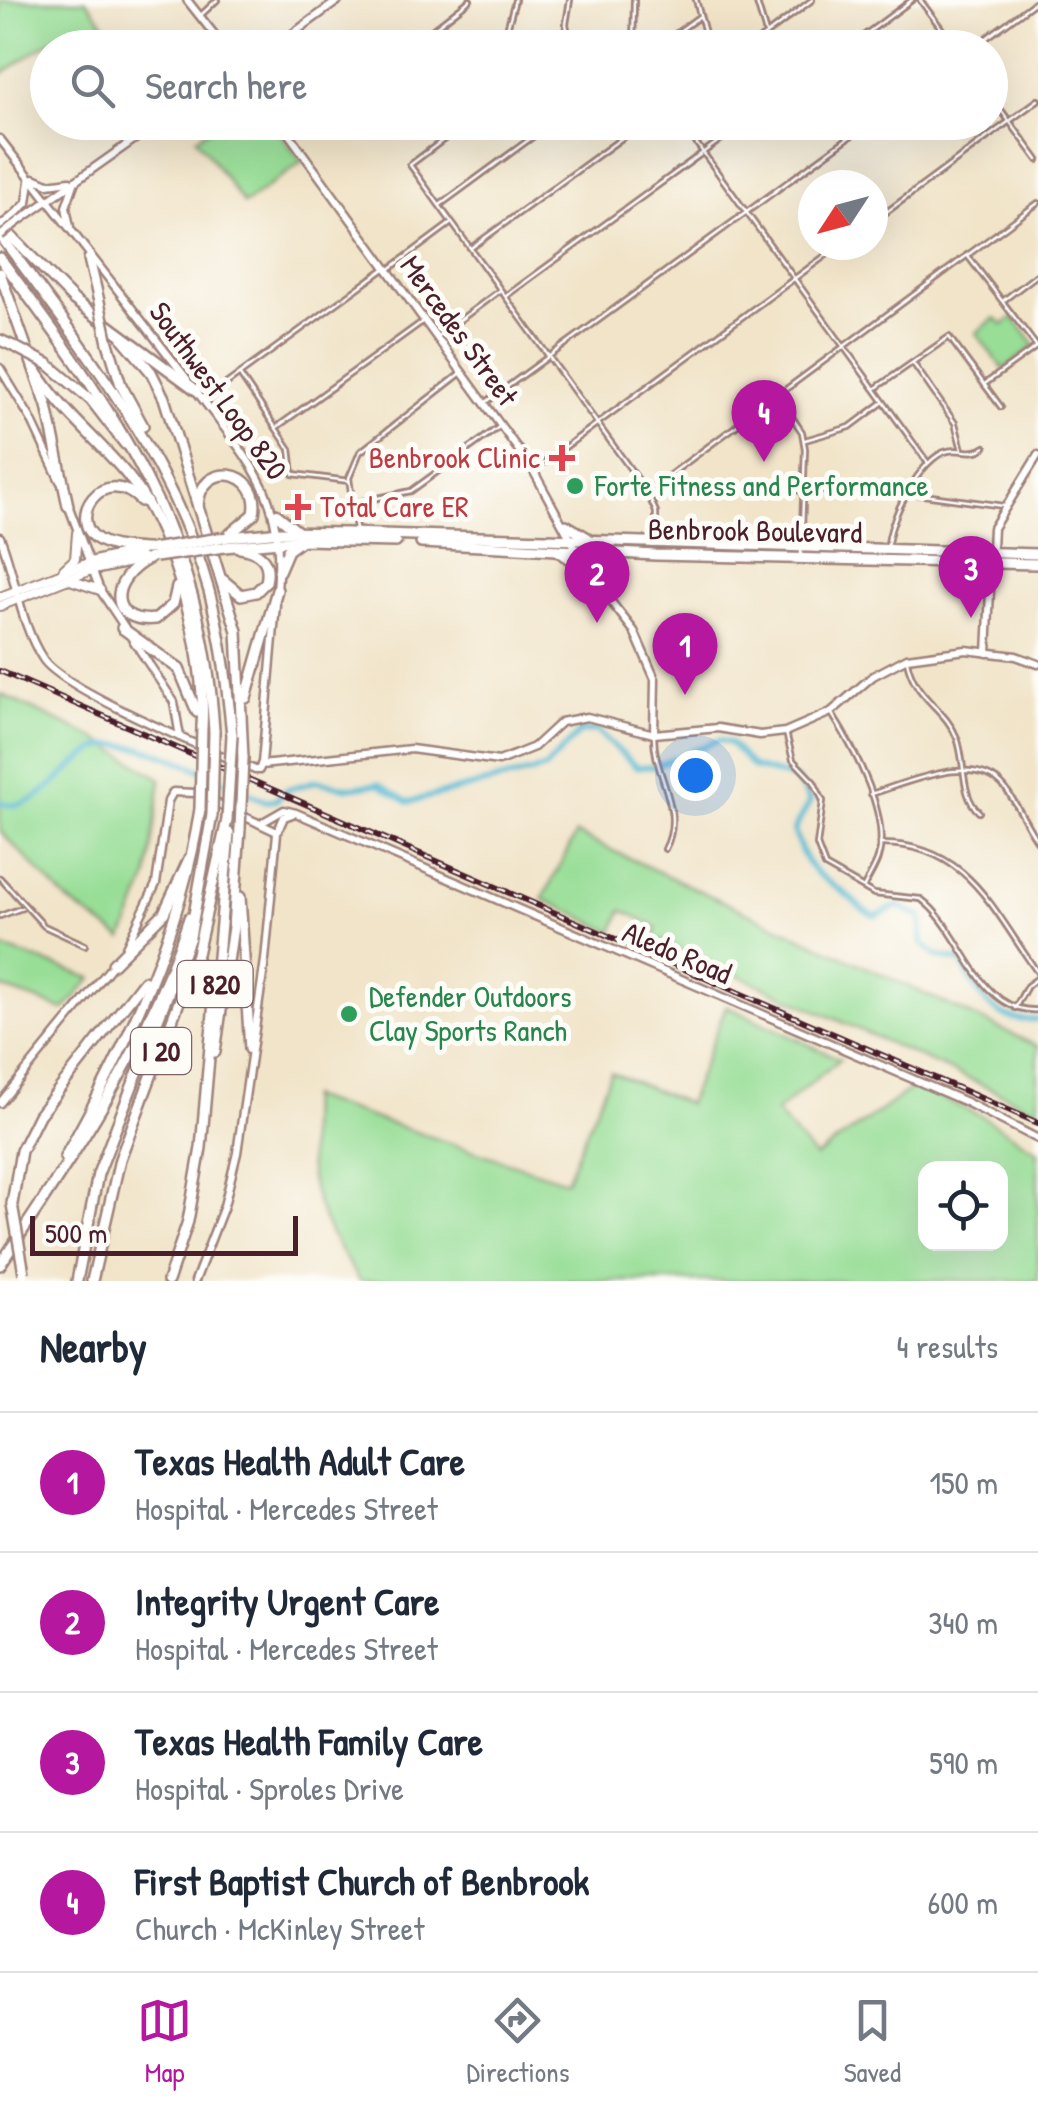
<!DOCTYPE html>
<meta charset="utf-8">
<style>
:root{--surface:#fff;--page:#f6f6f7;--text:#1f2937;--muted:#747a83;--line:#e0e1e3;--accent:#b5179e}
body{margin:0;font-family:"Patrick Hand",sans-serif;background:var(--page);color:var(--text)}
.controls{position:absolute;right:30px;bottom:30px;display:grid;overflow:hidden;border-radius:20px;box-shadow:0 10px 40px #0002}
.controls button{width:90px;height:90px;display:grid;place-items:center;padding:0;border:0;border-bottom:2px solid var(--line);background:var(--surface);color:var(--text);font:50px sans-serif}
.compass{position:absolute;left:798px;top:170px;width:90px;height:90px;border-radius:50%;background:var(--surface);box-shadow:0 10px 40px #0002;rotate:234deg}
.scale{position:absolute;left:30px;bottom:25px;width:268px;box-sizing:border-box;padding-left:10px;border:5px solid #4a1f2b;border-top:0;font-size:28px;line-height:35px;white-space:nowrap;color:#4a1f2b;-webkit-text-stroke:8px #fdfcf7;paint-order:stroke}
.you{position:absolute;left:695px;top:775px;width:35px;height:35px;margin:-25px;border:8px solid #fff;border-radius:50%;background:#1a73e8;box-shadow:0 0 0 15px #1a73e833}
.badge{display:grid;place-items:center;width:65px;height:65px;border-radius:50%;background:var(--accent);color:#fff;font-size:32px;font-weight:700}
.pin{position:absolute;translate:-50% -82px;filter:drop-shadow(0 2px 5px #0008)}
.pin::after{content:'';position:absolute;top:52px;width:35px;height:30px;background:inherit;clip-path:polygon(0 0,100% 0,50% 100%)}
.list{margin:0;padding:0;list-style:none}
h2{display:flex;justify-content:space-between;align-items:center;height:130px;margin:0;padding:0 40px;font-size:42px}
h2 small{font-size:32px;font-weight:400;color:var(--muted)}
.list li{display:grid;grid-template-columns:65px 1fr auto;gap:30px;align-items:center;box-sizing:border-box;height:140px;padding:0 40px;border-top:2px solid var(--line)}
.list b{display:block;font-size:38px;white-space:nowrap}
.list p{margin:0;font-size:32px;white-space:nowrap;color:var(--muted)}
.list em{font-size:32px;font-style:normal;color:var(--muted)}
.icon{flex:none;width:55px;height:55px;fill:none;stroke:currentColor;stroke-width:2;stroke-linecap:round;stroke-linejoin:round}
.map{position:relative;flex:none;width:1038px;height:1281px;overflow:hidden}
.search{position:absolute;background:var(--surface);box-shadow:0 10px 40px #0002;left:30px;right:30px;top:30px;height:110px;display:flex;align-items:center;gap:25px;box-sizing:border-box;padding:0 35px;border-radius:55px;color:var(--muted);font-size:38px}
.sheet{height:690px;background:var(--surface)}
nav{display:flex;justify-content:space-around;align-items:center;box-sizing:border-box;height:140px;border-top:2px solid var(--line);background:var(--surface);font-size:28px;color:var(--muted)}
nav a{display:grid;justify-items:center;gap:5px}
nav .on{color:var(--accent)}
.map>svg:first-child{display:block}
.green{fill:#98de97;stroke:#717e61;stroke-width:2.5;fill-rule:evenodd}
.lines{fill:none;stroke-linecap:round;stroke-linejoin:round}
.river{stroke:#52b8d0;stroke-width:6}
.street-casing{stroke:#9e827a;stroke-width:8}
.secondary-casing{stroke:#9e827a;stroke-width:11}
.primary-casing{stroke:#9e827a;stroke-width:12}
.highway-casing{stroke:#9e827a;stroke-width:14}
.street{stroke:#fff;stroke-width:2.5}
.secondary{stroke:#fff;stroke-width:6}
.primary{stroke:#fff;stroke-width:8}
.highway{stroke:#fff;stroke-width:9}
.rail-casing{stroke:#4a1f2b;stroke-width:6}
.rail{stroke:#fdfcf7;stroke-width:2.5;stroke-dasharray:8;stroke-linecap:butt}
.secondary-bridge-casing{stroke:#9e827a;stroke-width:11;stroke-linecap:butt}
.highway-bridge-casing{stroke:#9e827a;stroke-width:14;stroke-linecap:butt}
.secondary-bridge{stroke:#fff;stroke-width:6}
.highway-bridge{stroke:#fff;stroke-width:9}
.health-dot{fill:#e0444e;stroke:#fdfcf7;stroke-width:4}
.leisure-dot{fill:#2e9e5b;stroke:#fdfcf7;stroke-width:4}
.labels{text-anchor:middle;stroke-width:10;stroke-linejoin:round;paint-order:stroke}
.shield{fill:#fdfcf7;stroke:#806168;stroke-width:2.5}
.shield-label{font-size:28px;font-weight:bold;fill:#4a1f2b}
.street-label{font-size:30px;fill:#4a1f2b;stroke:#fdfcf7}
.health-label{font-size:30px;fill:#be3a42;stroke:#fdfcf7;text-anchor:end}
.leisure-label{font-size:30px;fill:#27864d;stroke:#fdfcf7;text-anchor:start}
</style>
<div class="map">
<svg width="1038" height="1281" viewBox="0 0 1038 1281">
<rect width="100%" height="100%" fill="#fdfcf7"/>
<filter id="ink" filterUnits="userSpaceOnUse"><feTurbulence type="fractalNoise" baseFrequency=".01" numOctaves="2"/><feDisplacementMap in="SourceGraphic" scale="20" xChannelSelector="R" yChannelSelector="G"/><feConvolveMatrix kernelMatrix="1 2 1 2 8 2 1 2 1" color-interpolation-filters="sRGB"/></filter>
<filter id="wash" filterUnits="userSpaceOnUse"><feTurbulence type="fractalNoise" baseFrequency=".0048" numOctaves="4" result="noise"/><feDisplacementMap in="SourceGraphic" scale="40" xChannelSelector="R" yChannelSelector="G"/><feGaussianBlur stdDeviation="2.25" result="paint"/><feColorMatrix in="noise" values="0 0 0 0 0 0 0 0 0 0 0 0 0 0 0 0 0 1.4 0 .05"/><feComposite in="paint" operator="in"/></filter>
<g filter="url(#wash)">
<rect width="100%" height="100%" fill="#f1e4c9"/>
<!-- green -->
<g class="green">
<polygon points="0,0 86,0 122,47 76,47 64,32 0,75"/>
<polygon points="218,123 273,123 302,162 244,204 196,138"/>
<polygon points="1013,317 1035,346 1003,369 976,333 995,318 1003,325"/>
<polygon points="0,694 95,738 161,779 148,877 123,939 68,901 0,831"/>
<polygon points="576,834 1038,1046 1038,1110 655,938 657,927 622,910 613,932 543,899"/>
<polygon points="0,947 92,978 64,1010 0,987"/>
<path d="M 726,1006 L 840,1059 L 776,1112 L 815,1157 L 914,1087 L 982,1116 L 1038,1151 L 1038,1281 L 360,1281 C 311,1208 305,1185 309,1097 L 566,1181 L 611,1072 L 688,1104 ZM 926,1168 L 1000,1168 L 1000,1244 L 926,1244 Z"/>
</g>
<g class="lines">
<!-- river -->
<path class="river" d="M 0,802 C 39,819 70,754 106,746 C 147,738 225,783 266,801 L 276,800 L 288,789 L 316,781 L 349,788 L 378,784 L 408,802 L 544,769 L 580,732 L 596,730 L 636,767 L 654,767 L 719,740 L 730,743 L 753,767 L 796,779 L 810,801 L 794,830 C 807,871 812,870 843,892 C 855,901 862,912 876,916 L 898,906 L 921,917 L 922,943 L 936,956 L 961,961 C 977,995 996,1026 1038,1019"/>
</g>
</g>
<g filter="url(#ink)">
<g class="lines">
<defs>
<g id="street">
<polyline points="570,0 566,24 571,48"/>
<polyline points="696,0 709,48"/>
<polyline points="756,0 766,33"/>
<polyline points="920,0 956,48"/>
<polyline points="201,15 217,0"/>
<polyline points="502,38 507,48"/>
<polyline points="409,48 470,0"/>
<polyline points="487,48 507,29 515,0"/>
<polyline points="633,48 634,0"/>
<polyline points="656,48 700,16"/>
<polyline points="748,48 812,0"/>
<polyline points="847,48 912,0"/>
<polyline points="973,48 1038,0"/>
<polyline points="990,95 1038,160"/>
<polyline points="467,122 410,165 647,492 656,512 656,537"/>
<polyline points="681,122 928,463"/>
<polyline points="440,205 553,122"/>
<polyline points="873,222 1038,100"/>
<polyline points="471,248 644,122"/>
<polyline points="967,255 1038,348"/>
<polyline points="388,270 450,224"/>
<polyline points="506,296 745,122"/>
<polyline points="1004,300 1038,274"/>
<polyline points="437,337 499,291"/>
<polyline points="913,363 955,423 962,450"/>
<polyline points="240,375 290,449 293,474 349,481"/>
<polyline points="986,383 1036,347"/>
<polyline points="876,388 949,337 1001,407"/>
<polyline points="778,396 802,432 805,449 801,555"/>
<polyline points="204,400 384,269"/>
<polyline points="485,403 870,122"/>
<polyline points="277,427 422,322"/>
<polyline points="805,440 850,427 882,403"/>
<polyline points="534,470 840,245"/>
<polyline points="658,487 909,493 1004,506"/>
<polyline points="648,491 1038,203"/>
<polyline points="354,503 411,491 499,427"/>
<polyline points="356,529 349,478 360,452 460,374"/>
<path d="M 888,547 C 888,521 921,456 948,451 C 962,448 973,456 985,447"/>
<path d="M 907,661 C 915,700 945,707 957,738 C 966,761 960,796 979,812"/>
<path d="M 832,714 C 854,749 891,816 878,858 C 875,868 868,878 864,887"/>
<path d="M 786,733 L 793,760 L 814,782 L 823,801 L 817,845 L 825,866 L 874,894 L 921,899 C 964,931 977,1014 1038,1010"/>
<path d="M 654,735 C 653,776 686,809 665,849"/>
<path d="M 871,794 C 907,783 976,751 1005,788 C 1018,805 1026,825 1038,842"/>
<path d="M 880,844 C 968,843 993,911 1038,973"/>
<polyline points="0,878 44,926 85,945"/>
<polyline points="0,916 22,908"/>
<polyline points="1015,1008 1027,986 1038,978"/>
</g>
<g id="secondary">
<polyline points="187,0 225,48"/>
<polyline points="273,48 339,0"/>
<polyline points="280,122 533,470 590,575 634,631 655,679 654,734"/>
<polyline points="0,139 187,379"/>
<polyline points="34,178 48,184 70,181"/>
<polyline points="14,215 27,203 30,181"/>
<polyline points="19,221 159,122"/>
<polyline points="70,227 66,207 75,181"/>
<polyline points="0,368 31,419 60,481"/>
<path d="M 195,389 C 250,464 286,492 277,591"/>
<polyline points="67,502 100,590 174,702 180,737"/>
<path d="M 0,537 C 15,573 20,625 43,659 C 63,690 214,752 255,770 L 259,770 L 262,763 L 276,604"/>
<polyline points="987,653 993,528 1038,455"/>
<polyline points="261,765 411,749 499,761 534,747 561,722 587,717 654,734 718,728 760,735 785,732 831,712 873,676 907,658 966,650 1016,656 1038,664"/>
<polyline points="263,822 284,810 296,813 966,1102 1038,1139"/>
<polyline points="126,947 156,884 168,801 173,792 195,793 277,832"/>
<polyline points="0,1103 116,961"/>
<polyline points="195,1281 224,1206 237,1153 265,960 277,833 284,817 295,813"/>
</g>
<g id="primary">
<polyline points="64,569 75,559 77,533"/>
<polyline points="70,580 100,590"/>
<polyline points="0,597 88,563"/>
<polyline points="0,606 91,570"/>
</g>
<g id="highway">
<polyline points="0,225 74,300 196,390"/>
<path d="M 0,235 C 82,346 171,455 209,591 C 222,638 227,686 232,735"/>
<path d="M 0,258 C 116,414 202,530 214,731"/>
<polyline points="89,259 98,297"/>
<polyline points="0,273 47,406 68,506"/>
<polyline points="123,339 151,372 164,398 237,631 243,758"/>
<polyline points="0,340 13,346"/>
<polyline points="108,343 121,385 143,426"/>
<polyline points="48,364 91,400 125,444"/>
<path d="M 37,372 C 62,413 102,442 132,481 C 175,535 207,659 202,727"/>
<path d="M 141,501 C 102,462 65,520 99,540 C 113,548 132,548 147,549"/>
<path d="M 198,507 C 199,459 263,468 254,514 L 230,534"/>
<polyline points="276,514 297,531"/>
<polyline points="566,525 588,538"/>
<polyline points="220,538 280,532 348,533 1038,554"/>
<polyline points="421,543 656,555 1038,564"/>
<polyline points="224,547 302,540 396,542"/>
<polyline points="557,550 588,571"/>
<path d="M 150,558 C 107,580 108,624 156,619 L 173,604 L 177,587"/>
<polyline points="88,563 140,551"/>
<polyline points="91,570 142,559"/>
<polyline points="279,571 288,550 299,542"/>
<path d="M 223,580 L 241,595 L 256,592 L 266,582 C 271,561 260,551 240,548"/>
<polyline points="122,628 179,669 197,712"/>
<polyline points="246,698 277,590"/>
<polyline points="240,897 250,1049"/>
<polyline points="113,964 164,913 189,859"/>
<polyline points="215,1052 233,927 240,829"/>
<path d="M 65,1157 C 125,1050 182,930 200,809"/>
<polyline points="12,1204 21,1151 39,1115 144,981"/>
<path d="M 0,1265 C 74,1153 149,1047 189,918"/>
<polyline points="77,1281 98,1174 190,937 212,815"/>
<polyline points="92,1281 120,1159 197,954 227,820"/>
<polyline points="168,1281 188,1221 201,1148 229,833"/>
</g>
</defs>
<!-- street casing -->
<use href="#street" class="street-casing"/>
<!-- secondary casing -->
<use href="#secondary" class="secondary-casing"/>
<!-- primary casing -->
<use href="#primary" class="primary-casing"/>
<!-- highway casing -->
<use href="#highway" class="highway-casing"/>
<!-- street -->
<use href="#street" class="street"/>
<!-- secondary -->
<use href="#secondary" class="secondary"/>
<!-- primary -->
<use href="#primary" class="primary"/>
<!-- highway -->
<use href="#highway" class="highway"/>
<defs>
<polyline id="rail" points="0,671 1038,1123"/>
</defs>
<!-- rail casing -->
<use href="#rail" class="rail-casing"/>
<!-- rail -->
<use href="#rail" class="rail"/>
<defs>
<g id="secondary-bridge">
<polyline points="0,226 14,215"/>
<polyline points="0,236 19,221"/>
</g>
<g id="highway-bridge">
<polyline points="98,297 108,343"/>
<polyline points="13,346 48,364"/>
<polyline points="152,549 220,538"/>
<polyline points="156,557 224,547"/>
<polyline points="200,809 202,727"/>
<polyline points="212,815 214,731"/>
<polyline points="227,820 232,735"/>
<polyline points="240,829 243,758"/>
<polyline points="12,1204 24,1273"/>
</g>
</defs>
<!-- secondary-bridge casing -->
<use href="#secondary-bridge" class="secondary-bridge-casing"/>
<!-- highway-bridge casing -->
<use href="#highway-bridge" class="highway-bridge-casing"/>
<!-- secondary-bridge -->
<use href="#secondary-bridge" class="secondary-bridge"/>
<!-- highway-bridge -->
<use href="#highway-bridge" class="highway-bridge"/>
</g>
</g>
<!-- markers -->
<g class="health-dot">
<path d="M557 443h10v10h10v10h-10v10h-10v-10h-10v-10h10z"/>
<path d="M293 492h10v10h10v10h-10v10h-10v-10h-10v-10h10z"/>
</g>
<g class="leisure-dot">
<circle cx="575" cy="486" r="10"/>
<circle cx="349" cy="1014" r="10"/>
</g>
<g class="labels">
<!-- shield labels -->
<g class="shield">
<rect x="177.5" y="961" width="75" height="46" rx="8"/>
<rect x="131" y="1028" width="60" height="46" rx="8"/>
</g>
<g class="shield-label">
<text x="215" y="994">I 820</text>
<text x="161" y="1061">I 20</text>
</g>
<!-- street labels -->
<g class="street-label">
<text transform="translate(459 331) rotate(54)" y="10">Mercedes Street</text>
<text transform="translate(218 391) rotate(54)" y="10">Southwest Loop 820</text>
<text transform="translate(755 531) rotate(1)" y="10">Benbrook Boulevard</text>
<text transform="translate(677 953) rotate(23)" y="10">Aledo Road</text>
</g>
<!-- health labels -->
<g class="health-label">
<text x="540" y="468">Benbrook Clinic</text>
<text x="320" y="517" text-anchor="start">Total Care ER</text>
</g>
<!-- leisure labels -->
<g class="leisure-label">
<text x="595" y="496">Forte Fitness and Performance</text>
<text x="369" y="1007">Defender Outdoors<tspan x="369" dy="34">Clay Sports Ranch</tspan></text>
</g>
</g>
</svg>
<div class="controls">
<button><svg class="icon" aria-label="locate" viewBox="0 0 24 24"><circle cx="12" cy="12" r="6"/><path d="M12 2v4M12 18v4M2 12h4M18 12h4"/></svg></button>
</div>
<svg class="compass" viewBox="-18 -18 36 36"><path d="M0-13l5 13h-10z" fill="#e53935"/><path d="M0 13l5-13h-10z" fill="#747a83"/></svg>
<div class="scale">500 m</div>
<div class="you"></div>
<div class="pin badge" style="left:685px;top:695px">1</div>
<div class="pin badge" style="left:597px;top:623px">2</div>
<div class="pin badge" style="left:971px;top:618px">3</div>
<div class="pin badge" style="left:764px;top:462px">4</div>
<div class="search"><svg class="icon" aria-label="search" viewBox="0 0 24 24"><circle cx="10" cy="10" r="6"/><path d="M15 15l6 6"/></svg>Search here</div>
</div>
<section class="sheet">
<h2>Nearby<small>4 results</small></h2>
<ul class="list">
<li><span class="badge">1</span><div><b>Texas Health Adult Care</b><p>Hospital · Mercedes Street</p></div><em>150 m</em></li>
<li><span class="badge">2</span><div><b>Integrity Urgent Care</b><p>Hospital · Mercedes Street</p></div><em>340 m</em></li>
<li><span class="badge">3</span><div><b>Texas Health Family Care</b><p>Hospital · Sproles Drive</p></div><em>590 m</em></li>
<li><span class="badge">4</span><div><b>First Baptist Church of Benbrook</b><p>Church · McKinley Street</p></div><em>600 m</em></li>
</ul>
</section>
<nav>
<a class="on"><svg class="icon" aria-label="map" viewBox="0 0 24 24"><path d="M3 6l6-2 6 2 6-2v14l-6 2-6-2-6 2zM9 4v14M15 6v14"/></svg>Map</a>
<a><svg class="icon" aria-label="directions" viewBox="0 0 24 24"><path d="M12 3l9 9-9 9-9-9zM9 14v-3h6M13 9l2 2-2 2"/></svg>Directions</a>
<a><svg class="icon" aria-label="saved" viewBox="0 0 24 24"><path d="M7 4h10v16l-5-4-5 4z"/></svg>Saved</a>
</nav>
